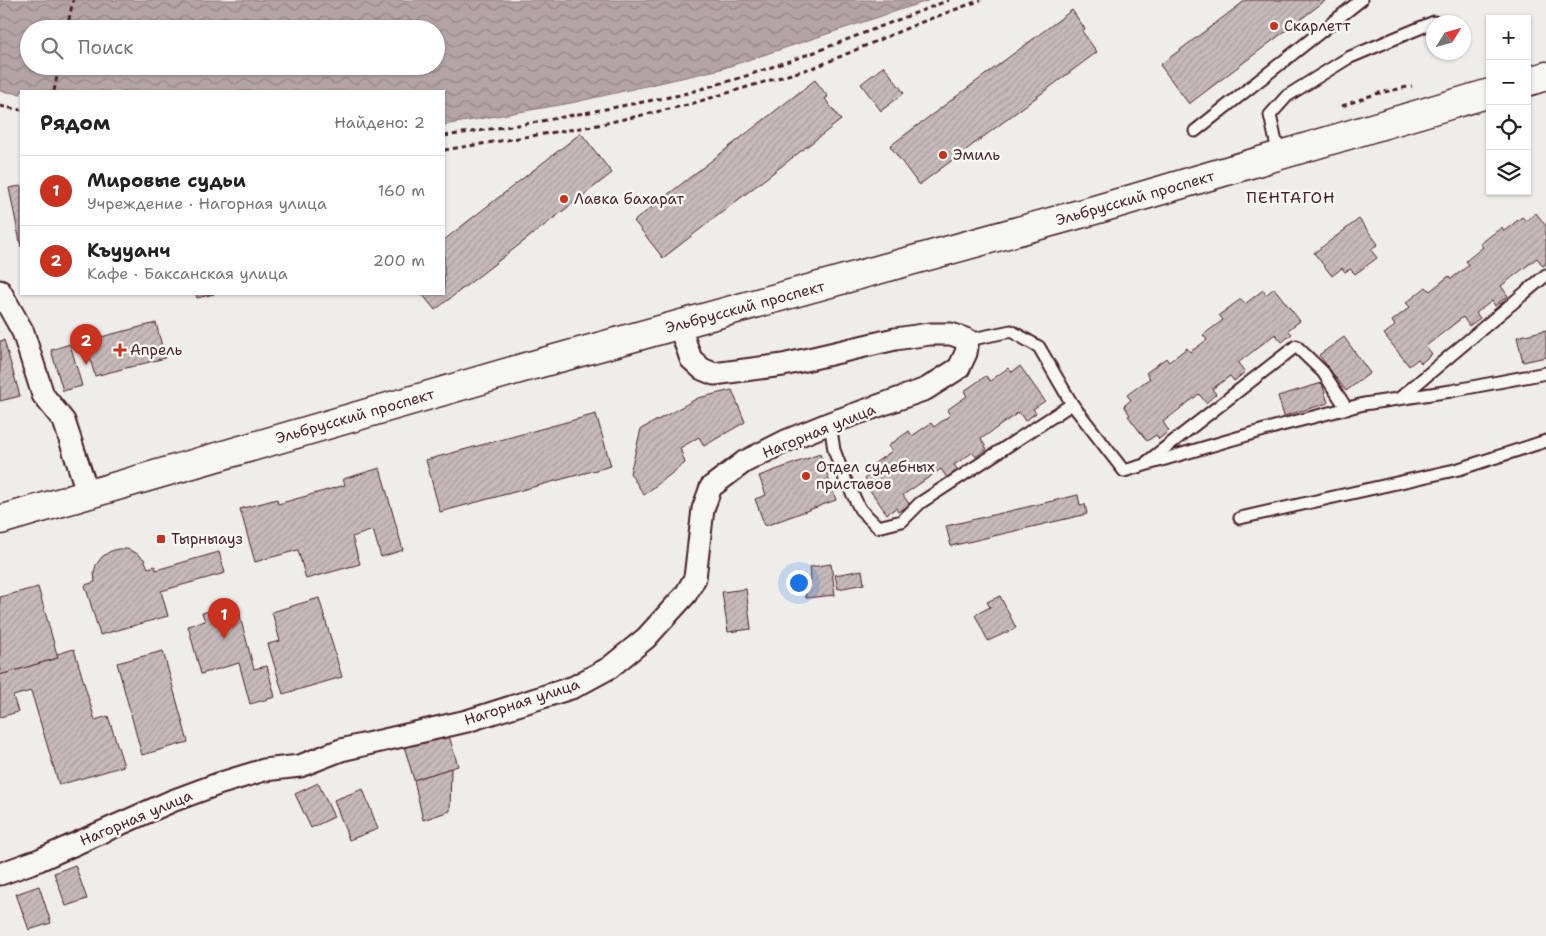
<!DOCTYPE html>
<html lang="ru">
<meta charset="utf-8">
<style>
:root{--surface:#fff;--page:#f2f2f2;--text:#222;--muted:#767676;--line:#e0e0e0;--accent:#c8321e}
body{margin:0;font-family:"Shantell Sans",sans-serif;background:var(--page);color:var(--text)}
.controls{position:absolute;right:15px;top:15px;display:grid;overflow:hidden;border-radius:0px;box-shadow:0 1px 4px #0004}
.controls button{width:45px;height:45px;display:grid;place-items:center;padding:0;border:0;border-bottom:1px solid var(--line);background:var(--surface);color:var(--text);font:25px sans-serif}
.compass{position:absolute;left:1426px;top:15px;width:45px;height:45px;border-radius:50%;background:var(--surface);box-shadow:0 1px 4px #0004;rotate:53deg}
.you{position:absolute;left:798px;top:582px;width:18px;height:18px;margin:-12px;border:4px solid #fff;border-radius:50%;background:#1a73e8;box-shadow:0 0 0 8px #1a73e833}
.badge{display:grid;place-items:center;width:32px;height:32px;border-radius:50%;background:var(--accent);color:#fff;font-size:16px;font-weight:700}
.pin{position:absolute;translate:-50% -41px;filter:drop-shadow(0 1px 2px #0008)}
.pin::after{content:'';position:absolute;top:26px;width:18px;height:15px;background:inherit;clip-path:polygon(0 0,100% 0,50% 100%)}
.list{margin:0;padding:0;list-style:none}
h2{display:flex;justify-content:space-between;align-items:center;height:65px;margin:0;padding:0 20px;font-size:21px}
h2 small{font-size:16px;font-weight:400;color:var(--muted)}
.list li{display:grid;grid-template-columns:32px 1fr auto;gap:15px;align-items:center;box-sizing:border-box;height:70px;padding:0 20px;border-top:1px solid var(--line)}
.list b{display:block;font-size:19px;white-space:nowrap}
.list p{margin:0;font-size:16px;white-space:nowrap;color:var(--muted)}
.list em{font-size:16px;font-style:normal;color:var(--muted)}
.icon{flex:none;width:28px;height:28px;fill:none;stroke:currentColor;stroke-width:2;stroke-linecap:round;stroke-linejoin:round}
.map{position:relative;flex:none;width:1546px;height:936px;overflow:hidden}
.search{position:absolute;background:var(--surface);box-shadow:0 1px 4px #0004;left:20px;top:20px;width:425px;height:55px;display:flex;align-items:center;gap:12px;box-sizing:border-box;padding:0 18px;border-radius:28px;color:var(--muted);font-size:19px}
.panel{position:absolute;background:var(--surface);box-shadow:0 1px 4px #0004;left:20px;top:90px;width:425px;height:205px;border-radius:0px}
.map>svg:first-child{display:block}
.water{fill:url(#water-waves);stroke:#8a6f74;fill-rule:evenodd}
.building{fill:url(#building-hatch);stroke:#4a1f2b}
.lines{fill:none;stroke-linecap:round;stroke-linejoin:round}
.service-casing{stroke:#4a1f2b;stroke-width:15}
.minor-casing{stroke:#4a1f2b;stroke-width:25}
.primary-casing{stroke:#4a1f2b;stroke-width:31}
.path{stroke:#4a1f2b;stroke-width:3;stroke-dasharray:5 4;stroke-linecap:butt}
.service{stroke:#f6f6f2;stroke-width:11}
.minor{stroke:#f6f6f2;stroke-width:21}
.primary{stroke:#f6f6f2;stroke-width:28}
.poi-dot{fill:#c8321e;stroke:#f6f6f2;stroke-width:2}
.labels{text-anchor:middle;stroke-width:5;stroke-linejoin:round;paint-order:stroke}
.poi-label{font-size:15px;fill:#4a1f2b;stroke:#f6f6f2;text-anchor:start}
.street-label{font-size:15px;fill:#4a1f2b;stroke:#f6f6f2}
.neighbourhood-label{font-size:16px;letter-spacing:1px;fill:#4a1f2b;stroke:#f6f6f2}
</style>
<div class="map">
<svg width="1546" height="936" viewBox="0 0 1546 936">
<defs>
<pattern id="water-waves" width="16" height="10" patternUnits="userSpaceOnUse" patternTransform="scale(1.25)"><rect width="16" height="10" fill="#b4a4a5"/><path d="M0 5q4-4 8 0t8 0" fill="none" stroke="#948587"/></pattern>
<pattern id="building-hatch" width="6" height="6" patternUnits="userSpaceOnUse" patternTransform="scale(1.25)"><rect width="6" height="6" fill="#c6babb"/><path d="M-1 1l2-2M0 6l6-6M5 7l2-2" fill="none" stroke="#ac9fa1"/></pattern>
</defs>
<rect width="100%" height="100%" fill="#efedea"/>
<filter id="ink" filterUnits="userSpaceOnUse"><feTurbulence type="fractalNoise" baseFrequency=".02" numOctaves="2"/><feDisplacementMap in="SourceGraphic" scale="10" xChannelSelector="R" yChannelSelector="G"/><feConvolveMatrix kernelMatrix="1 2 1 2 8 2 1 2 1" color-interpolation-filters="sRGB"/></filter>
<g filter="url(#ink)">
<!-- water -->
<path class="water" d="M 0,0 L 930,0 L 721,69 L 571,103 L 444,125 L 444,91 L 21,91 L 21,94 L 0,91 ZM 29,29 L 436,29 L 436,66 L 29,66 Z"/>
<!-- building -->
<g class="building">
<polygon points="1246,0 1326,0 1189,104 1160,65"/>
<polygon points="1072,10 1085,29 1082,31 1097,52 919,185 890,146"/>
<polygon points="884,66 904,93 881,111 861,84"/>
<polygon points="815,80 828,97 825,99 841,120 663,258 634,221"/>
<polygon points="581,133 612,173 435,310 422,294 444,294 444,240"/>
<polygon points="21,186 21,247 9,188"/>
<polygon points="1536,213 1546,226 1546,264 1543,266 1537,258 1501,286 1508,296 1495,306 1492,301 1476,313 1480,318 1469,326 1463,317 1426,346 1432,354 1421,363 1418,359 1409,366 1384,334 1395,326 1392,321 1410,307 1406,303 1426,287 1430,291 1449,276 1451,279 1469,265 1466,261 1483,247 1480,244 1502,227 1504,231 1522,217 1526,221"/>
<polygon points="1359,219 1378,244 1371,250 1377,258 1355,274 1350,269 1345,272 1342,268 1332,276 1314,253"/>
<polygon points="1274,288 1300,321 1288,330 1292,334 1282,342 1275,334 1238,363 1245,372 1234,381 1230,376 1212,389 1216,394 1206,403 1199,394 1163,422 1169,431 1159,439 1156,435 1147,441 1128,416 1130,415 1124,406 1131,400 1127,395 1150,378 1146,373 1166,358 1169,362 1187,348 1190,352 1207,340 1203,335 1223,320 1219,315 1241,299 1245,304 1263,290 1266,295"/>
<polygon points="196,294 214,294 197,298"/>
<polygon points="156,323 165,358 95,376 85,341"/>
<polygon points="1546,330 1546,357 1523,362 1517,337"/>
<polygon points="1344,337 1370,373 1346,391 1319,355"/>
<polygon points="4,340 20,396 0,401 0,341"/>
<polygon points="70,344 82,386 63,391 51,350"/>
<polygon points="1020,366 1045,401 1033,409 1036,413 1025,421 1019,412 981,439 987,449 976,457 973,452 954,465 958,470 947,478 941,469 903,495 910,505 898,512 896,508 887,514 869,489 871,487 865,478 872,472 869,467 892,451 888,446 909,431 912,436 931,423 934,427 950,415 947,410 967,396 964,391 986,376 990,381 1008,368 1012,372"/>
<polygon points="1322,383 1328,403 1284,416 1278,396"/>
<polygon points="732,390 745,422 704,446 699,437 680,448 685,463 644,495 630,473 641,429 698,398"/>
<polygon points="596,414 611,466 440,512 426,460"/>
<polygon points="820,454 836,500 765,526 755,499 766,495 759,476"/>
<polygon points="380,468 403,550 381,557 373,530 352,537 360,564 306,579 298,550 255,562 240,509 277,499 278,504 345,485 343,479"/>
<polygon points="1078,495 1080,505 1085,504 1087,514 951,546 946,526"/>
<polygon points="117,549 127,549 136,553 144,559 148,568 155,566 156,570 219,552 225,573 161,591 168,616 100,635 85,585 95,582 94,573 96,565 102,557 109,552"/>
<polygon points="831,564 835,595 806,598 804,581 811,580 810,567"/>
<polygon points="862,570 864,584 838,589 835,575"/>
<polygon points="38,587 58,658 0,675 0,597"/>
<polygon points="746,589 751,629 728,632 722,592"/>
<polygon points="1000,596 1016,628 988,641 975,615 990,607 987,602"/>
<polygon points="319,598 342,677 283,694 268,644 280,641 272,612"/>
<polygon points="216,609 219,618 239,613 254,669 267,666 275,697 250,704 239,663 201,674 188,626 205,621 202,613"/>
<polygon points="74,649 95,720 108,716 124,766 59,785 31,691 13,696 18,712 0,717 0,675 58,658 57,654"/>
<polygon points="163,651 188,742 142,755 117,663"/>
<polygon points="447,729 458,766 414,780 402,739"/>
<polygon points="451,768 450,811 423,820 414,780"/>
<polygon points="318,783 334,817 311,828 295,794"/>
<polygon points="363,789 378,829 349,840 334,800"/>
<polygon points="75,865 87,899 66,906 54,873"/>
<polygon points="39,886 51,923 29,930 16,894"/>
</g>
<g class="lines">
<defs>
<g id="service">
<polyline points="1195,131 1361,0"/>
<polyline points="1279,156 1270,115 1287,96 1348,58 1434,22"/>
<polyline points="968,340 1011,331 1039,347 1072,404 1124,471 1278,426 1364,404 1451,391 1546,373"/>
<polyline points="1400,398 1546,275"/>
<polyline points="830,423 834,450 845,479 860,509 878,527 902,521 920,503 1072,404"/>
<polyline points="1147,462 1296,346 1323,372 1347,409"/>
<polyline points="1240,518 1459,469 1546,441"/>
</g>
<g id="minor">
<polyline points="0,291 23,332 43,395 64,421 88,494"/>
<polyline points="0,874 39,860 172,801 218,784 264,770 300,766 341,750 467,721 574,687 609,668 646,638 686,594 695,578 703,509 711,487 744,462 788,440 830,423 926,389 959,368 966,353 968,340 951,334 930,334 895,339 783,365 714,374 702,369 691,359 679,325"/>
</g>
<g id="primary">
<polyline points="1527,82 1546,76"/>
<polyline points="0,520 526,367 1098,209 1490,93"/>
</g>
</defs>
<!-- service casing -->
<use href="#service" class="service-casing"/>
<!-- minor casing -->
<use href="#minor" class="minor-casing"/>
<!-- primary casing -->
<use href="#primary" class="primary-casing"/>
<!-- path -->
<g class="path">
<polyline points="67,29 73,0"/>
<polyline points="54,91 59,66"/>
<polyline points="0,106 21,110"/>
<polyline points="1342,106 1375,94 1412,86"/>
<polyline points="444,136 531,123 680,95 743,77 815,52 949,0"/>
<polyline points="444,150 593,126 687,105 818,66 919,23 981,0"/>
</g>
<!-- service -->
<use href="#service" class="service"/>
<!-- minor -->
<use href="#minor" class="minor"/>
<!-- primary -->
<use href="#primary" class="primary"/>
</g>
</g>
<!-- markers -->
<g class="poi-dot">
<circle cx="1274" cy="26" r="5"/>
<circle cx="943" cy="155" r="5"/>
<circle cx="564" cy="199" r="5"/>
<path d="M117.5 342.5h5v5h5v5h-5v5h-5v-5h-5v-5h5z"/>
<circle cx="806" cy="476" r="5"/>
<rect x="156" y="534" width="10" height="10" rx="2.5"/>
</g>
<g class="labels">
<!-- poi labels -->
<g class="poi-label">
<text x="1284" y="31">Скарлетт</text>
<text x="953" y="160">Эмиль</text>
<text x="574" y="204">Лавка бахарат</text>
<text x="130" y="355">Апрель</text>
<text x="816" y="472">Отдел судебных<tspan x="816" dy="17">приставов</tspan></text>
<text x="171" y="544">Тырныауз</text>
</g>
<!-- street labels -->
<g class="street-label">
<text transform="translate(1135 198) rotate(-16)" y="5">Эльбрусский проспект</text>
<text transform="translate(745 307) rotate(-15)" y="5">Эльбрусский проспект</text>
<text transform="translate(355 416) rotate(-16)" y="5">Эльбрусский проспект</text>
<text transform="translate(819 431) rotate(-22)" y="5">Нагорная улица</text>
<text transform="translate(522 702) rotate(-18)" y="5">Нагорная улица</text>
<text transform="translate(136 818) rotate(-23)" y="5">Нагорная улица</text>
</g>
<!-- neighbourhood labels -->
<g class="neighbourhood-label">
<text x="1291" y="203">ПЕНТАГОН</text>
</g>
</g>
</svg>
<div class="controls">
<button>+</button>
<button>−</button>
<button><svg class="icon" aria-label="locate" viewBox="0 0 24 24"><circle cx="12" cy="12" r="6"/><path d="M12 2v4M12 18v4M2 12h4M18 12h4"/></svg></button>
<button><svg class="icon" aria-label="layers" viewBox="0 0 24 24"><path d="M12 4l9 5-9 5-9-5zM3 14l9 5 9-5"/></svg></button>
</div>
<svg class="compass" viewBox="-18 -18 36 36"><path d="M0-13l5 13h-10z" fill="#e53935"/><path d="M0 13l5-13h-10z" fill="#767676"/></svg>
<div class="you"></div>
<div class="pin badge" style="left:224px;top:639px">1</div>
<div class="pin badge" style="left:86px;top:365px">2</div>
<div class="search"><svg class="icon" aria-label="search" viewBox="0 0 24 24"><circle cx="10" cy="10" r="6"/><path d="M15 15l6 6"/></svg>Поиск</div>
<section class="panel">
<h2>Рядом<small>Найдено: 2</small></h2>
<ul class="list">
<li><span class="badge">1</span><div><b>Мировые судьи</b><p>Учреждение · Нагорная улица</p></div><em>160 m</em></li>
<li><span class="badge">2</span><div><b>Къууанч</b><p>Кафе · Баксанская улица</p></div><em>200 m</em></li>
</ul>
</section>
</div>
